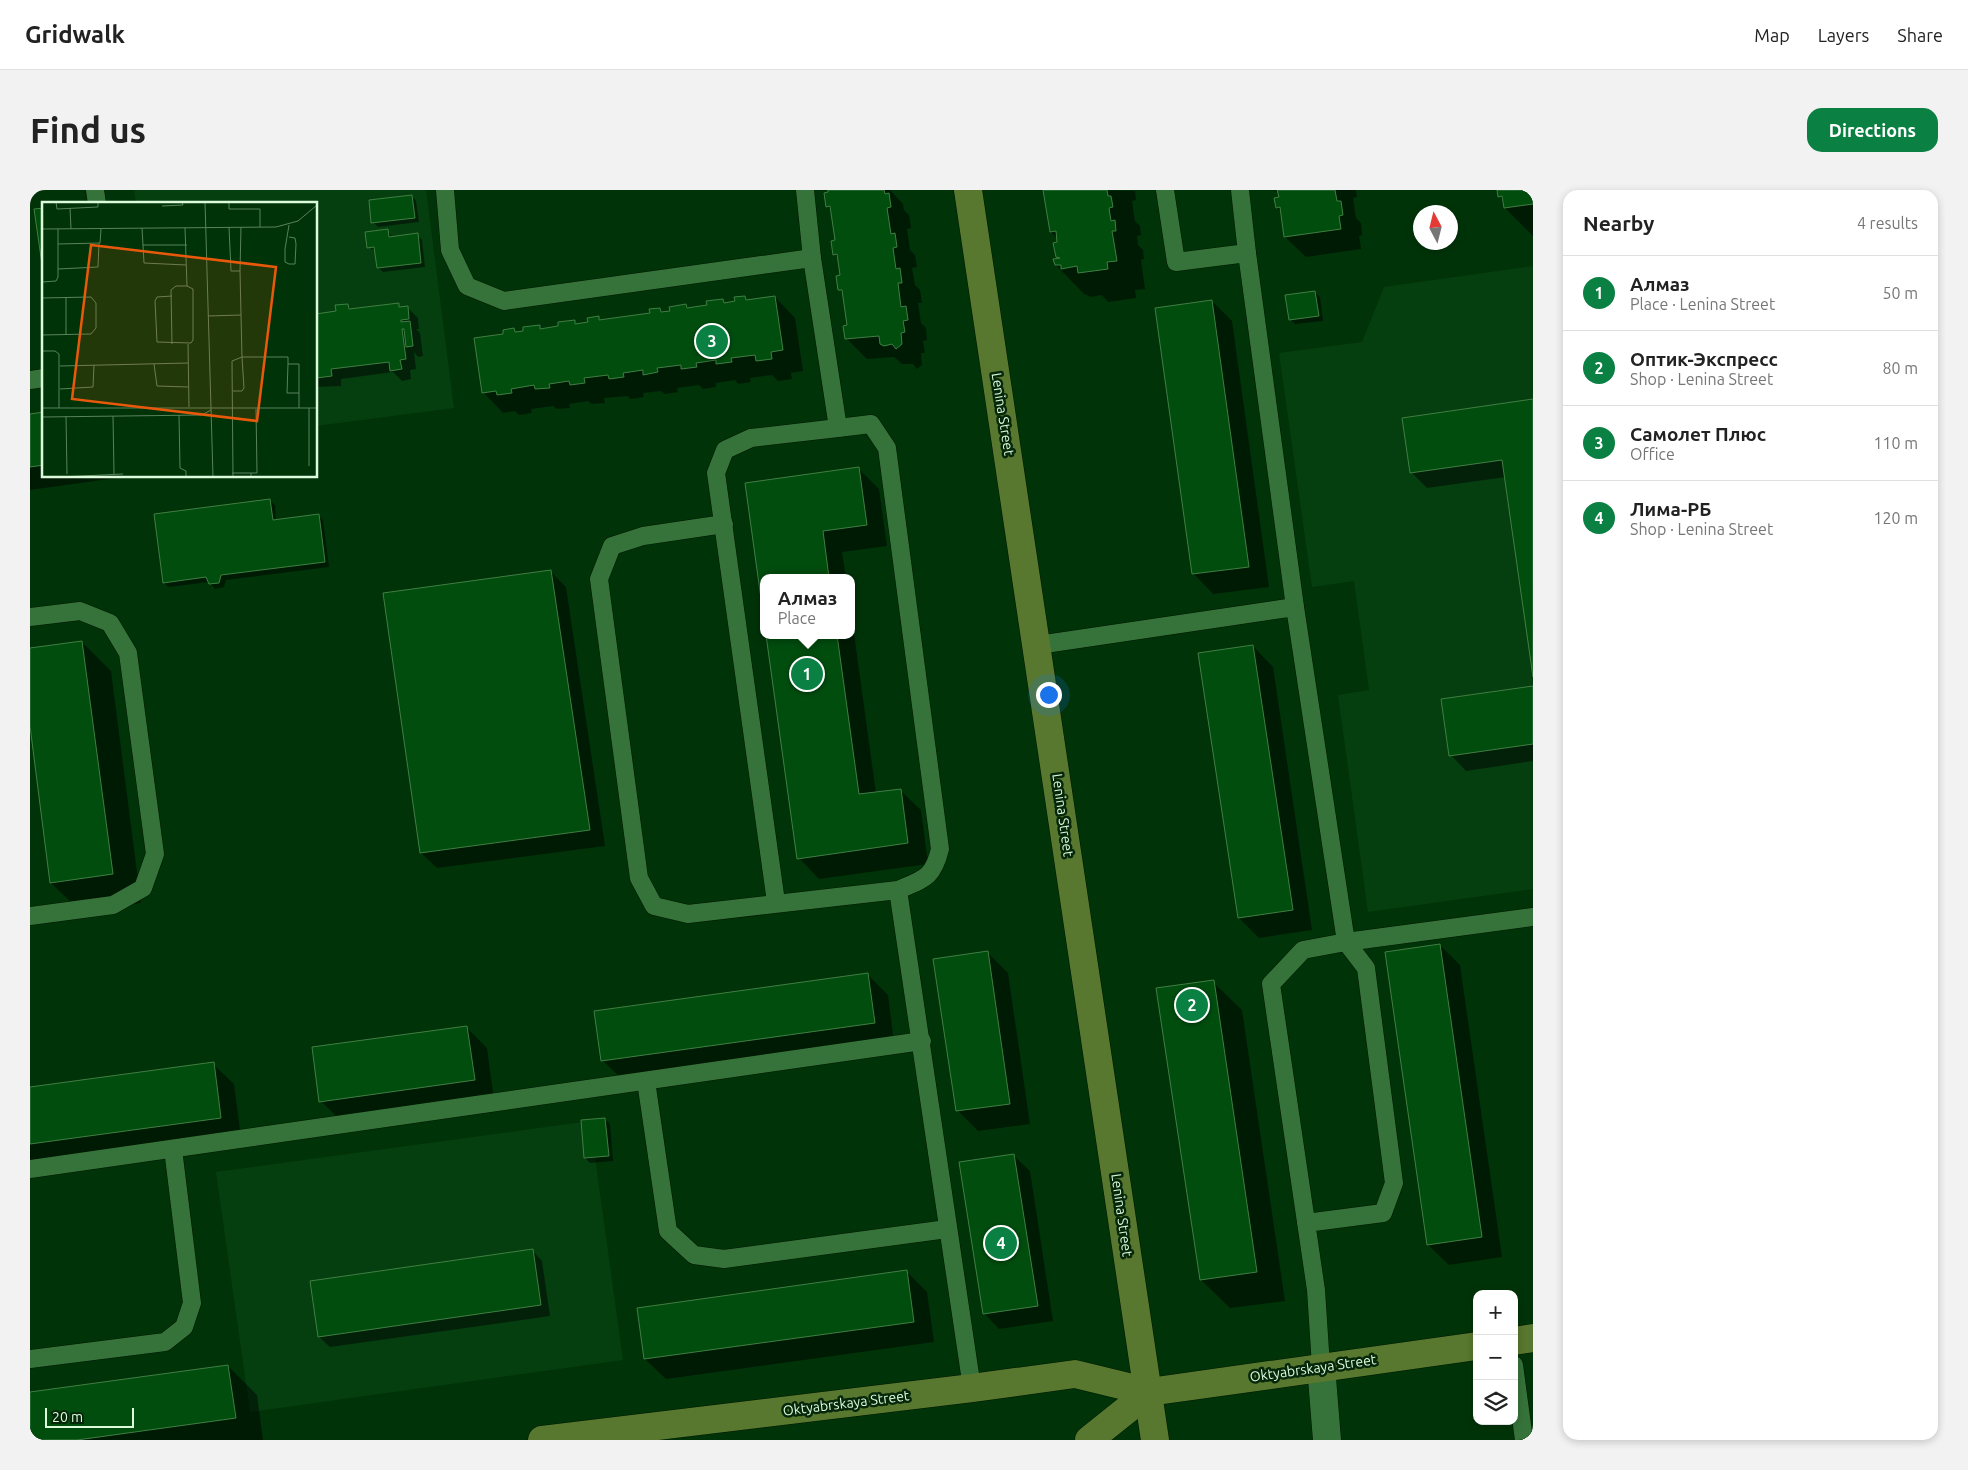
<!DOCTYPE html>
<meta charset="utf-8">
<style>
:root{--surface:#fff;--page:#f2f2f2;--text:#222;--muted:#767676;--line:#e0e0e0;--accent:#0b8043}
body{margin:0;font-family:Ubuntu,sans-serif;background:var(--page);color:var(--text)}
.controls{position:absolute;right:15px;bottom:15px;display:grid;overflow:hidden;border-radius:10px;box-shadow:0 2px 8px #0003}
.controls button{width:45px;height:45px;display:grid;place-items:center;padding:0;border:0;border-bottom:1px solid var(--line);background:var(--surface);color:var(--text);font:25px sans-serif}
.compass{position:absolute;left:1383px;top:15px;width:45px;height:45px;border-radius:50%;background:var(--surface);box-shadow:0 2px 8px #0003;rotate:353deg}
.scale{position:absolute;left:15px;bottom:12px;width:89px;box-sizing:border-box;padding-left:5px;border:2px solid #dbfbdb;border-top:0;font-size:14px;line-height:18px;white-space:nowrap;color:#dbfbdb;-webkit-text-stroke:4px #062709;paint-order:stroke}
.you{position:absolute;left:1018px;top:504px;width:18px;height:18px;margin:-12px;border:4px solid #fff;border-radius:50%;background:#1a73e8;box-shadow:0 0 0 8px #1a73e833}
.badge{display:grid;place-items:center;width:32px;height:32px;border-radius:50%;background:var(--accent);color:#fff;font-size:16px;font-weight:700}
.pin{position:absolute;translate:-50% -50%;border:2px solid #fff;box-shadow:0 1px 5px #0006}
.popup{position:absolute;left:730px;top:384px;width:95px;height:65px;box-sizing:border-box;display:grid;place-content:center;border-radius:10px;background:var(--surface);filter:drop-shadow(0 1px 4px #0005);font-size:16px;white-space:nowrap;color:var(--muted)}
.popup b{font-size:19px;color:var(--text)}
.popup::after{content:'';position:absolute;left:50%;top:100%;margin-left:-10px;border:10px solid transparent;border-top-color:var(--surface)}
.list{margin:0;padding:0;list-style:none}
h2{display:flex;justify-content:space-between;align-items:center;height:65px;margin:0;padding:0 20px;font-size:21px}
h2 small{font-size:16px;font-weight:400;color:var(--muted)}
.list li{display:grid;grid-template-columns:32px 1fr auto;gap:15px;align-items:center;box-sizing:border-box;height:75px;padding:0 20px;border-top:1px solid var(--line)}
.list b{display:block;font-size:19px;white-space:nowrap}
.list p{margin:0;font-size:16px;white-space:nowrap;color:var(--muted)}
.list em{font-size:16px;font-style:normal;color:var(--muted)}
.icon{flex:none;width:28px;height:28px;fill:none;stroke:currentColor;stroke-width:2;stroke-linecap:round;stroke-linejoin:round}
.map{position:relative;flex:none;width:1503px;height:1250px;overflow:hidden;border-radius:15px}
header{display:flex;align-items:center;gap:30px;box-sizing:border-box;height:70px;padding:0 25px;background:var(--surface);border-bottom:1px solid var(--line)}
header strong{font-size:24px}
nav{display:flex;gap:28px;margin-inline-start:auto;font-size:18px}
.intro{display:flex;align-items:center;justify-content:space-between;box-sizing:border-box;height:120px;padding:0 30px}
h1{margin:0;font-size:35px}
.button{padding:12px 22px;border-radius:15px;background:var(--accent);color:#fff;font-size:18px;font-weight:700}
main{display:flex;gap:30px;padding:0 30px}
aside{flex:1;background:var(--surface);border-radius:15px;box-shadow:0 2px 8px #0003}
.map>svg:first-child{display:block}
.built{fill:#063f0f}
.shadow{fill:#0007}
.building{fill:#004d0e;stroke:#417e44}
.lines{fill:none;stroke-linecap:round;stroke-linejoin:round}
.lane-casing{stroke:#001800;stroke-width:19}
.street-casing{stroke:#001800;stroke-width:29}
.secondary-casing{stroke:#001800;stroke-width:29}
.lane{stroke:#36733a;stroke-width:18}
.street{stroke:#36733a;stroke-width:28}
.secondary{stroke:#59782f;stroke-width:28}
.labels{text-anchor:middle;stroke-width:5;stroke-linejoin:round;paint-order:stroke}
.street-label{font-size:14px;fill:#dbfbdb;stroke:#062709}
.inset-road{fill:none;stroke:#58835c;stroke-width:1}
.view{fill:#e8590c;fill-opacity:0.15;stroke:#e8590c;stroke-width:2.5}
.inset-edge{fill:none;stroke:#dbfbdb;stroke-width:2.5}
</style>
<header>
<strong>Gridwalk</strong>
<nav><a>Map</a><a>Layers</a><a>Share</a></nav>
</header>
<div class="intro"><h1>Find us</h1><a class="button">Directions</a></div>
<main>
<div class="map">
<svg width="1503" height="1250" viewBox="0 0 1503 1250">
<rect width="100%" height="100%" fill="#013308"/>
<!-- built -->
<g class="built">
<polygon points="104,0 396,0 424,218 286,236 286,14 106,14"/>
<polygon points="1503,76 1503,699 1338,722 1308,505 1339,500 1324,391 1282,397 1249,163 1332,152 1354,97"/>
<polygon points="560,931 593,1170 220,1222 186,982"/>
</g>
<!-- shadow -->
<g class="shadow">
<polygon points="817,0 860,0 873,14 874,20 879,25 881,38 877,39 880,60 885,65 887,77 882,78 885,95 890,100 892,113 888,113 891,133 896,138 897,150 893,151 895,163 891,163 892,175 887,179 883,174 872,174 864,167 837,169 817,149 819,136 814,104 809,99 811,86 809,69 804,64 806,51 802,21 797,16"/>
<polygon points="1015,0 1105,1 1106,10 1102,11 1105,31 1110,36 1111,45 1107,46 1108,55 1113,60 1114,69 1111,70 1115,99 1105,100 1106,108 1078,112 1072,105 1061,107 1054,104 1026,75 1030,69 1027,66 1028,49 1021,42"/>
<polygon points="1244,0 1326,0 1327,7 1323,8 1326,28 1331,33 1332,45 1329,46 1331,59 1276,67 1255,47 1252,22 1247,18 1246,9 1250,8 1250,5"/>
<polygon points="1468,0 1503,0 1503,46 1475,18"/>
<polygon points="382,6 386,11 389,32 348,37 343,32"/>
<polygon points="358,41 363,48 387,45 392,50 395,77 353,82 348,77 346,62 339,57"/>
<polygon points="1285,102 1290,107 1293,131 1265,134 1260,129"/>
<polygon points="715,107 718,111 745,107 765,128 773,181 761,183 762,189 748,191 742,185 720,188 721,192 708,194 705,190 686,193 686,197 673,199 669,195 647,198 648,202 635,204 631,201 613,203 614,207 601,209 597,206 574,208 575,213 562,214 558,211 539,214 540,218 527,219 523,216 501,219 502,223 489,225 485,221 473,223 453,202 475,145 484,140 487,143 509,136 513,140 530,137 544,131 548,135 559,133 568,128 572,131 621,124 630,119 634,123 642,122 656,115 660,119 678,116 693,110 696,114"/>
<polygon points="1182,111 1202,131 1239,397 1183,404 1163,383"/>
<polygon points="317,115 323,120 368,115 372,118 377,117 388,128 389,139 386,139 390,143 393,166 388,167 384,162 386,179 380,180 381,189 372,191 363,182 311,189 311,196 286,197 286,125 307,122"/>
<polygon points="1503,210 1503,478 1476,287 1397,298 1381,282"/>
<polygon points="14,224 14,286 101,286 0,300 0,226"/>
<polygon points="829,279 849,299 857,356 812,362 816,388 733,388 733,413 717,294"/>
<polygon points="240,310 245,315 246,331 289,326 293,330 299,377 196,390 194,397 185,399 179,392 139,397 134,393"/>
<polygon points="521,382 536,397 575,656 407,678 391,663"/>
<polygon points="821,422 846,603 870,600 891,620 898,674 789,689 769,668 738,445 821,445"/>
<polygon points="52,452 81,481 111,713 50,721 21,693 0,526 0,459"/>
<polygon points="1223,456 1243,477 1282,740 1229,748 1209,728"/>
<polygon points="1503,497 1503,571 1436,581 1421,565"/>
<polygon points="1410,755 1430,775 1472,1067 1419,1075 1398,1055"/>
<polygon points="958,763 978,783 1000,934 948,941 927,920"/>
<polygon points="837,784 858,805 864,853 593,890 572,870"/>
<polygon points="1183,792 1212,820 1255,1111 1200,1118 1171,1090"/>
<polygon points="437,838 457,858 464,910 311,931 291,911"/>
<polygon points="183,874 204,894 211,948 0,977 0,898"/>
<polygon points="575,929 580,934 583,971 560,973 555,968 552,931"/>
<polygon points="984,966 1000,981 1023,1131 969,1139 954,1123"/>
<polygon points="502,1060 512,1071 520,1126 300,1157 289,1147"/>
<polygon points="877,1082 897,1102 904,1152 636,1189 615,1169"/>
<polygon points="198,1176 227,1205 233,1250 0,1250 0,1203"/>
</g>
<!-- building -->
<g class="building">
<polygon points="798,0 854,0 855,4 859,3 861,17 857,18 861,44 865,43 867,57 863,58 866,79 870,78 872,93 868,93 871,117 876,116 878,130 873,131 875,142 871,143 872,154 866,159 862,154 854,156 850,154 849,146 815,149 813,136 817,135 812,100 808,100 806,86 810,85 807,64 803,65 801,51 805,50 800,16 796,17 794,3 798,2"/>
<polygon points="1013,0 1077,0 1078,6 1081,6 1083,17 1079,18 1081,31 1085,30 1086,41 1082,41 1087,71 1077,72 1078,79 1048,83 1047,76 1031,79 1031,75 1025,75 1023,69 1030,68 1026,67 1023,53 1027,52 1026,41 1020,42"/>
<polygon points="1247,0 1305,0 1307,11 1311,11 1313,25 1309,26 1311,39 1254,47 1250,17 1246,18 1244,8 1249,7"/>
<polygon points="1467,0 1503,0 1503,14 1474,18 1472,6 1468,7"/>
<polygon points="382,5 385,28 341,33 339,10"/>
<polygon points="14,18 14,88 4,19"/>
<polygon points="358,39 359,47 388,43 391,73 347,78 344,57 337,58 335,42"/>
<polygon points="1285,101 1289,126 1259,130 1255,105"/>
<polygon points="715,106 716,110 745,106 753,160 741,162 742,169 726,171 725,165 701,168 702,172 686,174 686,170 666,173 667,177 651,179 651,175 627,178 628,182 613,185 613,180 593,183 594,187 579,189 578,185 554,188 555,193 540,195 539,191 519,194 520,198 505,199 504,195 481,199 482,203 467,205 466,201 452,203 444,148 473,144 473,140 484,138 485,142 493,141 493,137 510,135 510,139 528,136 528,132 545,130 545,134 558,132 557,128 569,126 569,130 620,123 619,119 630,118 631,122 640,121 639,117 656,114 657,118 677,115 676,111 693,109 694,113 705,111 704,107"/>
<polygon points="1182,110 1219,377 1162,384 1125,118"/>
<polygon points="369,113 369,117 378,116 379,129 371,130 371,132 380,131 383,156 376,157 374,139 372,139 376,169 370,170 372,179 360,181 359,172 301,179 302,186 286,188 286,124 306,121 305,115 318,114 319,119"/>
<polygon points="1503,209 1503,487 1472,270 1380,283 1372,228"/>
<polygon points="14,222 14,275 0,277 0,224"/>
<polygon points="829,277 837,335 793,341 799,388 733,388 733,423 715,293"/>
<polygon points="240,309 243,330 289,324 295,372 191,385 189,393 179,394 176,387 133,393 124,324"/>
<polygon points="521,380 560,640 390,663 353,403"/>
<polygon points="736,445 807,445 829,604 871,599 878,653 767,669"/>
<polygon points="52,451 83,684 20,693 0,536 0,458"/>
<polygon points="1223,455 1263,720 1208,728 1168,463"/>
<polygon points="1503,496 1503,554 1419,566 1411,509"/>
<polygon points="1410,754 1452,1047 1397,1055 1355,762"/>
<polygon points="958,761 980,914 926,921 903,769"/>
<polygon points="838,783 845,833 571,871 564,821"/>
<polygon points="1184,790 1227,1082 1170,1090 1126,798"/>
<polygon points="437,836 445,890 289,912 282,857"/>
<polygon points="184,872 191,928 0,954 0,897"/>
<polygon points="575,928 579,966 554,968 551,930"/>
<polygon points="984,964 1008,1116 953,1124 929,972"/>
<polygon points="503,1059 511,1115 288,1147 280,1091"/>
<polygon points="877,1080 884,1132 614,1169 607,1118"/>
<polygon points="198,1175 206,1228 47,1250 0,1250 0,1202"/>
</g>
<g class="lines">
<defs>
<g id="lane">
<polyline points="65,0 67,14"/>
<polyline points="415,0 420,60 437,96 474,111 782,68"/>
<polyline points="1135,0 1146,72 1217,63 1265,417"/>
<polyline points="1210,0 1217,63"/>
<polyline points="0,190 14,188"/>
<path d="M 694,334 L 613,346 L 582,356 L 569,389 L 609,688 L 624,716 L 658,724 L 868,700 C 894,689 903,688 910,659 L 857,258 L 841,234 L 808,238 L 782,68 L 775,0"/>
<polyline points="0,427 50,421 80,433 98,463 125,664 113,698 83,715 0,726"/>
<polyline points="1008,455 1265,417 1316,752 1503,727"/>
<polyline points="868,700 942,1198"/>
<polyline points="746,712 686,283 695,260 721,248 808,238"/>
<polyline points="616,891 638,1041 664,1065 694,1069 917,1039"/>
<polyline points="0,979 892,851"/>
<polyline points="1276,1033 1353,1023 1364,993 1336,778 1316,752 1273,760 1241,794 1286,1100 1291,1176"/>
<polyline points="0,1169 135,1152 154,1137 162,1113 143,959"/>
<polyline points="1484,1175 1494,1250"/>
</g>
<polyline id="street" points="1291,1176 1297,1250"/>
<g id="secondary">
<polyline points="938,0 1125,1250"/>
<polyline points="1484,1151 1503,1148"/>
<polyline points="512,1250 942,1198 1045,1184 1119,1202 1447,1156"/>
<polyline points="1059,1250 1119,1202"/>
</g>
</defs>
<!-- lane casing -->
<use href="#lane" class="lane-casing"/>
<!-- street casing -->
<use href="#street" class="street-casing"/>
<!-- secondary casing -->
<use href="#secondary" class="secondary-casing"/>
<!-- lane -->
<use href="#lane" class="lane"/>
<!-- street -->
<use href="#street" class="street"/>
<!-- secondary -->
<use href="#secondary" class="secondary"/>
</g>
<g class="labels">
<!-- street labels -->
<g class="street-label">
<text transform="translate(973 224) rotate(81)" y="5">Lenina Street</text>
<text transform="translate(1033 625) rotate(82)" y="5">Lenina Street</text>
<text transform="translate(1092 1025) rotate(82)" y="5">Lenina Street</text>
<text transform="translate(1283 1178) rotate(-8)" y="5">Oktyabrskaya Street</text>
<text transform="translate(816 1213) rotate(-7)" y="5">Oktyabrskaya Street</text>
</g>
</g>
<!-- overview -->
<g transform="translate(12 12)">
<rect width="275" height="275" fill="#013308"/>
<path class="inset-road" d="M 14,0 L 15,7 L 56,5 L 56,0M 163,0 L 171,275M 187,0 L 187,7 L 218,7 L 218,25M 120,4 L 141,3 L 140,0M 28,6 L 29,27M 247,23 L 243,47 L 243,60 L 247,62 L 253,62 L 254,42 L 253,36 L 247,35M 187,25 L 189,69 L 198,69 L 199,113M 100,26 L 102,61 L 144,63M 0,27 L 234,25 L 256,19 L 275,3M 16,42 L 58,41 L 59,27M 101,43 L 145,43M 16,67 L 56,65 L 57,41M 198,69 L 199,25M 0,80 L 14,79 L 16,75 L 16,27M 130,94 L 115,95 L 113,99 L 115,140 L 149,141 L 151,138 L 151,87 L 145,84 L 143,26M 0,96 L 49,95 L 54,101 L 54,126 L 49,132 L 0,133M 24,96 L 24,132M 166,114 L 199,113 L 200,155 L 246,155 L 246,162 L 257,162 L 257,206M 130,142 L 129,88 L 134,84 L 145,84M 146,142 L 147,205M 0,149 L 13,149 L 17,152 L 17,206M 112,162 L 115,184 L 146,185M 246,162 L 245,191 L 257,191M 18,164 L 146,161M 0,173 L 0,247M 18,187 L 51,185 L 52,163M 0,206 L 275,206M 267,206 L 267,264M 137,213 L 138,266 L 144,269 L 144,275M 24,214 L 25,272M 71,214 L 72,272M 1,215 L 160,213 L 169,208M 190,271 L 209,271M 19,275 L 81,272M 191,275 L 190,159 L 200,155 L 202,186 L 200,189 L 191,189M 209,275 L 209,271 L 215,271 L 214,207"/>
<path class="view" d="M 49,43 L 234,65 L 215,219 L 30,197 Z"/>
<rect width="275" height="275" class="inset-edge"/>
</g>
</svg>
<div class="controls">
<button>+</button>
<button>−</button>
<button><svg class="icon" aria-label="layers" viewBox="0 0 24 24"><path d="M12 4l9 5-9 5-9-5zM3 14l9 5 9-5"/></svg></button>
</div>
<svg class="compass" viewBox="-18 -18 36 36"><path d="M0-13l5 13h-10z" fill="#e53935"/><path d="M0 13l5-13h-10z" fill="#767676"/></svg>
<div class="scale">20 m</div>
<div class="you"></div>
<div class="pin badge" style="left:777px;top:484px">1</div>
<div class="popup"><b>Алмаз</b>Place</div>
<div class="pin badge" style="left:1162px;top:815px">2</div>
<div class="pin badge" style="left:682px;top:151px">3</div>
<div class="pin badge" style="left:971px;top:1053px">4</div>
</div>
<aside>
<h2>Nearby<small>4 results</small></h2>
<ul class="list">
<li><span class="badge">1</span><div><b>Алмаз</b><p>Place · Lenina Street</p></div><em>50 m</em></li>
<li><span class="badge">2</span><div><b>Оптик-Экспресс</b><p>Shop · Lenina Street</p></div><em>80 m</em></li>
<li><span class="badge">3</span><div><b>Самолет Плюс</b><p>Office</p></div><em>110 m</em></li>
<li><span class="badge">4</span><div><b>Лима-РБ</b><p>Shop · Lenina Street</p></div><em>120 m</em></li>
</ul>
</aside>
</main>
